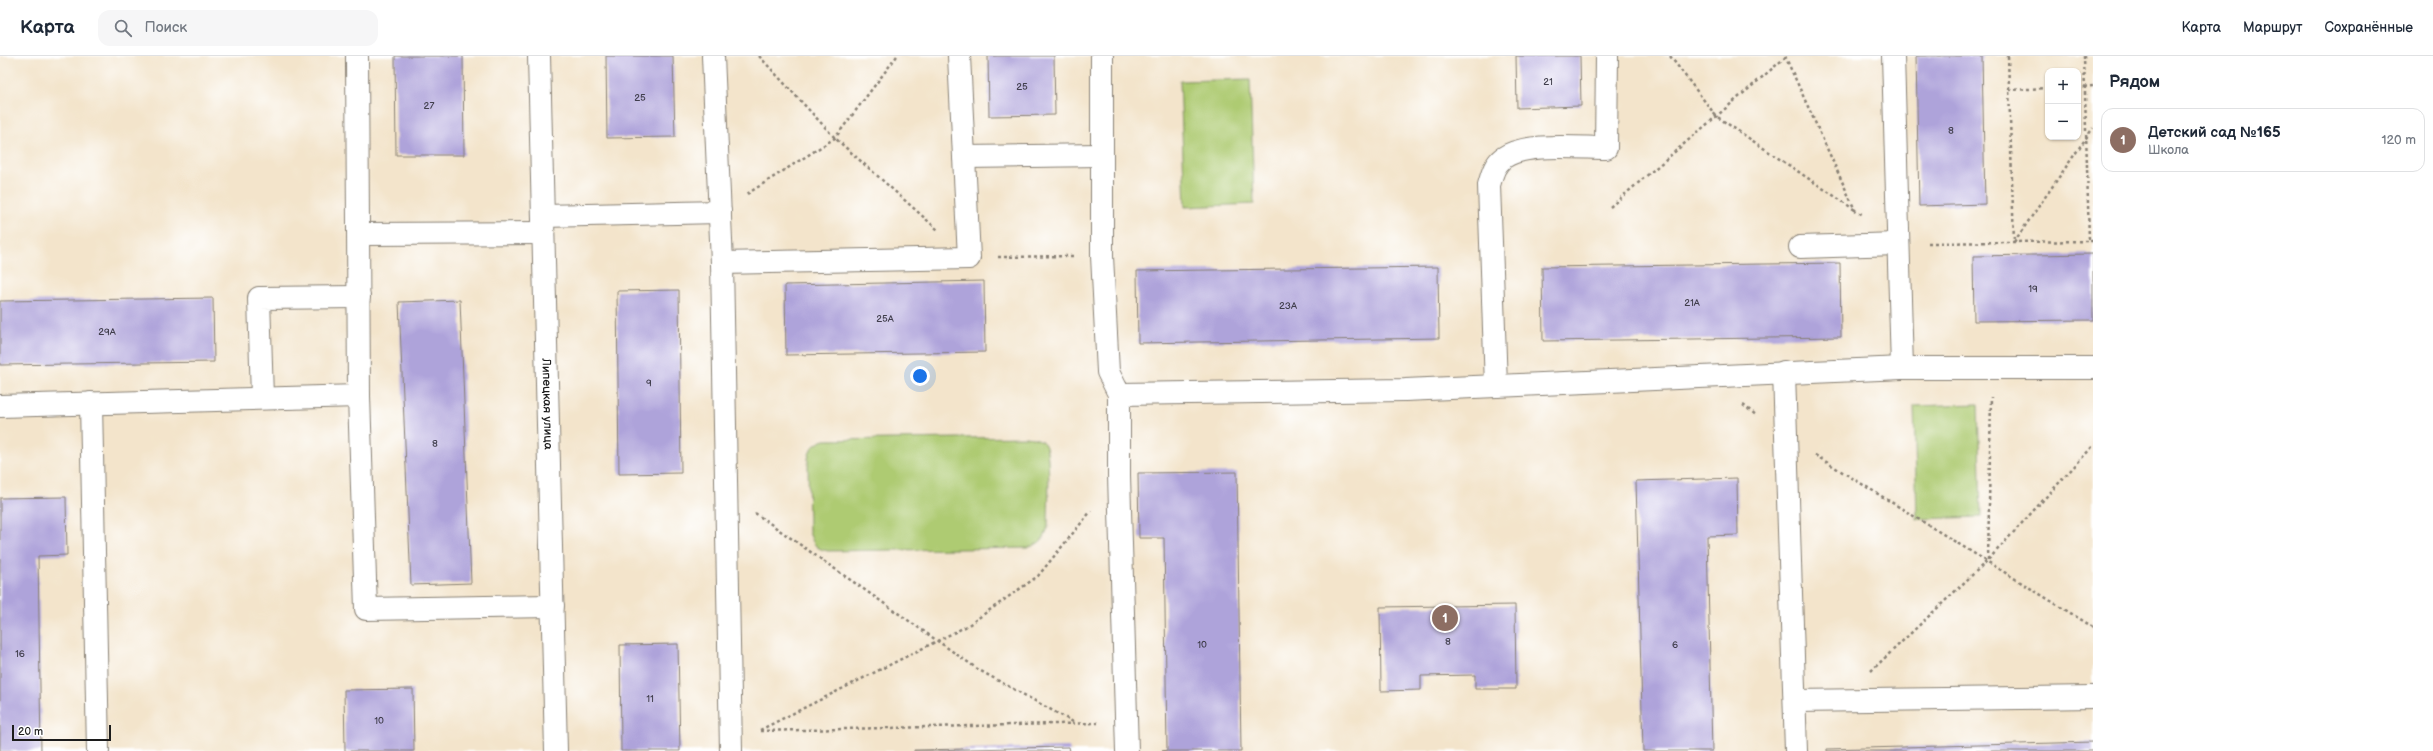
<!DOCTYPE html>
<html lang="ru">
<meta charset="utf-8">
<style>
:root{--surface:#fff;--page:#f6f6f7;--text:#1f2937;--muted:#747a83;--line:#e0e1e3;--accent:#111827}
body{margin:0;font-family:"Balsamiq Sans",sans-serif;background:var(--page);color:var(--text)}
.controls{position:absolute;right:12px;top:12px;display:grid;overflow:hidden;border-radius:8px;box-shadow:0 1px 3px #0004}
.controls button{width:36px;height:36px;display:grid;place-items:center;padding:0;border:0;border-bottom:1px solid var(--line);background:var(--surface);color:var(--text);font:20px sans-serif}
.scale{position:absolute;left:12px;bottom:10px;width:99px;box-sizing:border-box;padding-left:4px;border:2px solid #1c1c1c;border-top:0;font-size:11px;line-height:14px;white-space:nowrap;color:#1c1c1c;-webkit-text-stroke:3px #fff;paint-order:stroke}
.you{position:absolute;left:920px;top:320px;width:14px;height:14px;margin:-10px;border:3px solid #fff;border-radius:50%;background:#1a73e8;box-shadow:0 0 0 6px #1a73e833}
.badge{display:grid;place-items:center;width:26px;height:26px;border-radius:50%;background:var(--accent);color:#fff;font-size:13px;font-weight:700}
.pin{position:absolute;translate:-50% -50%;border:2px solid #fff;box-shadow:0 1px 4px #0006}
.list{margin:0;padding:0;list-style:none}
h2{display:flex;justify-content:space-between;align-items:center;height:52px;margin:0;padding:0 16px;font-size:17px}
h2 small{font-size:13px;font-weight:400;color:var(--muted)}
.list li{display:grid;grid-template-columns:26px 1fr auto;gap:12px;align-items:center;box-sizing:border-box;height:64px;margin:0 8px 8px;padding:0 8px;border:1px solid var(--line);border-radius:12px}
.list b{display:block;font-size:15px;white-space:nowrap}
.list p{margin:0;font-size:13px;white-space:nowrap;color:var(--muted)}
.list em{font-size:13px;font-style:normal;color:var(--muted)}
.icon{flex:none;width:22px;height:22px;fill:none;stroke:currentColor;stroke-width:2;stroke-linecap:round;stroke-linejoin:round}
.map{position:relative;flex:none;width:2093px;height:695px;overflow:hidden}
header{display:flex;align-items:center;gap:24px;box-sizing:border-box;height:56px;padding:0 20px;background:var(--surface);border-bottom:1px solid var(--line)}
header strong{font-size:19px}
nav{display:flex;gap:22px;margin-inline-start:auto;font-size:14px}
.search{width:280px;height:36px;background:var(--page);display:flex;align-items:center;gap:10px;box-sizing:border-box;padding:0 14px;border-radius:12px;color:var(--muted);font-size:15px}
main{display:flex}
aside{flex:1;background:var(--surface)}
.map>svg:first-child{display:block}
.green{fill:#aecb72;stroke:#657447}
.building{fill:#aea3da}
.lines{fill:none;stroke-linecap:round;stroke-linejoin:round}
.minor-casing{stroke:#888074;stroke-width:24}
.path{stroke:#888074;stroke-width:2.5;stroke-dasharray:3 3;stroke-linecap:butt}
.minor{stroke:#fff;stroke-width:22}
.labels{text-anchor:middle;stroke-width:3;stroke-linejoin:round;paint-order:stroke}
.number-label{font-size:10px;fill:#403e4c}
.street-label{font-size:12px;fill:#1c1c1c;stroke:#fff}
</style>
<header>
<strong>Карта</strong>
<div class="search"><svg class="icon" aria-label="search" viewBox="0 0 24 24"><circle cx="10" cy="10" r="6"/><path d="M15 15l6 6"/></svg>Поиск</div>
<nav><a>Карта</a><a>Маршрут</a><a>Сохранённые</a></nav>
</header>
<main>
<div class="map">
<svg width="2093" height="695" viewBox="0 0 2093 695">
<rect width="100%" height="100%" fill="#fff"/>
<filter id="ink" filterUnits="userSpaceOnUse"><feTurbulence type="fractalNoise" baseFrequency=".025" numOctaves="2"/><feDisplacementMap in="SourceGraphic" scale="8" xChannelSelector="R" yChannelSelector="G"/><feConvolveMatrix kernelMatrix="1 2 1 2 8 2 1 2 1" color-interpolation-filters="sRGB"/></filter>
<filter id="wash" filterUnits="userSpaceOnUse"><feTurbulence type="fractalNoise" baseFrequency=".012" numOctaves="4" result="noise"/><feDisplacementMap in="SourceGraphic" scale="16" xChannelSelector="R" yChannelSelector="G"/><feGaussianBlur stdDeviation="0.9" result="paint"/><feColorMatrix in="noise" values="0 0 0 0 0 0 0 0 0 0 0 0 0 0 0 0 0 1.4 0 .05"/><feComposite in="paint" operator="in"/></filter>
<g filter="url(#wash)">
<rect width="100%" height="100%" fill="#f3e4cb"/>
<!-- green -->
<g class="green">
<polygon points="1250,23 1254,148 1185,151 1180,25"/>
<polygon points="1978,348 1981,461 1917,463 1914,350"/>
<path d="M 1026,381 C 1033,382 1041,382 1045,389 C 1051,399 1048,455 1048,470 C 1045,483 1040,488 1027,492 L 828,495 C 815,493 813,487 809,476 L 808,403 C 810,392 815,387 825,384 Z"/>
</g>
<g id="blocks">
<!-- building -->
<g class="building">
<polygon points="395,0 463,0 464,99 396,99"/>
<polygon points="606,0 673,0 675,81 607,82"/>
<polygon points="988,0 1054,0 1055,59 989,60"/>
<polygon points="1516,0 1580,0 1581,50 1517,52"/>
<polygon points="1916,0 1982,0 1985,148 1919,150"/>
<polygon points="2093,198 2093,264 1974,265 1973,200"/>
<polygon points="1840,207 1841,281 1543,285 1542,211"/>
<polygon points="1438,211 1439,282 1138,287 1137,215"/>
<polygon points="984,225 985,296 786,299 785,229"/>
<polygon points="679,234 681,417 619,418 617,235"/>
<polygon points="213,242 214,306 0,309 0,245"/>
<polygon points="460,244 471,527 411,529 399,246"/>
<polygon points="1237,416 1241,695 1162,695 1167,694 1164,482 1139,482 1138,417"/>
<polygon points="1737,422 1738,479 1707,480 1712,695 1643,695 1636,425"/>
<polygon points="66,441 67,499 38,500 41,695 0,695 0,442"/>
<polygon points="1515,549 1516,633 1475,633 1475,619 1421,620 1421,634 1381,635 1380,551"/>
<polygon points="678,588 680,695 621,695 620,589"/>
<polygon points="413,633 414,695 345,695 344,634"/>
<polygon points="2093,686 2093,695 1827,695 1827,693"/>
<polygon points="1069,691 1070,695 914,695 914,694"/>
</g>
</g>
</g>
<g filter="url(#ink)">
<use href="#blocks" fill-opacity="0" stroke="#888074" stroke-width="1"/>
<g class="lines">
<defs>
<g id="minor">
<polyline points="357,0 359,340 366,553 553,550"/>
<path id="s1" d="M 539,0 L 556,695"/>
<polyline points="713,0 722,207 731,695"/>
<polyline points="959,0 964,101 1102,99"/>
<polyline points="1102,0 1102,200 1108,316 1119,338 1119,419 1127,695"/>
<polyline points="1893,0 1902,312"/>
<polyline points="543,160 720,156"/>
<polyline points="359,178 543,177"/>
<polyline points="1800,191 1898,188"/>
<polyline points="722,207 969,202 964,101"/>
<polyline points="1784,316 1796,695"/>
<path d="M 1496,330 L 1489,129 C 1492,119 1494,109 1503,102 C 1524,86 1579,92 1606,92 L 1607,0"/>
<polyline points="1119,338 1405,334 1902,312 2093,312"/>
<polyline points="262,342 259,242 359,241"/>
<polyline points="91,347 98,695"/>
<polyline points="0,350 359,340"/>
<polyline points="1795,645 2093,641"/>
</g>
</defs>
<!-- minor casing -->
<use href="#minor" class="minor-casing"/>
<!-- path -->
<g class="path">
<polyline points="759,0 835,82 938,174"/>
<polyline points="1670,0 1716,60 1855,154"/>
<polyline points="1785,0 1855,154 1863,159"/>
<polyline points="2008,0 2014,186"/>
<polyline points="2084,0 2089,185"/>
<polyline points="2078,31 2093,30"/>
<polyline points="2009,34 2048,32"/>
<polyline points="747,138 835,82 897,0"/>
<polyline points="1610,151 1787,0"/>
<polyline points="2014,186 2093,72"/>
<polyline points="1928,187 2093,185"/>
<polyline points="998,201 1073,200"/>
<polyline points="1743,349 1756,359"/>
<polyline points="1815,399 2093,571"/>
<polyline points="755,457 979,614 1075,667"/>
<polyline points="1988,504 1991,341"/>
<polyline points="1871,615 1988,504 2093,390"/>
<polyline points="760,674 967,570 1038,520 1091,455"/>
<polyline points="760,675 1098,667"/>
</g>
<!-- minor -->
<use href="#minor" class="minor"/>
</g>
</g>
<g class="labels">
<!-- number labels -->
<g class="number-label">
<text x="1548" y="29">21</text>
<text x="1022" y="34">25</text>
<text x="640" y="45">25</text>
<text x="429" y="53">27</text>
<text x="1951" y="78">8</text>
<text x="2033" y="236">19</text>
<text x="1692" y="250">21А</text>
<text x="1288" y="253">23А</text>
<text x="885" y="266">25А</text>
<text x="107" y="279">29А</text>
<text x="649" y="330">9</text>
<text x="435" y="391">8</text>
<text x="1448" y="589">8</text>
<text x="1202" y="592">10</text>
<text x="1675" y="592">6</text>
<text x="20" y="601">16</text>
<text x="650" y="646">11</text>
<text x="379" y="668">10</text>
</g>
<!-- street labels -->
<g class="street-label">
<text dy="4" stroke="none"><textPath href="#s1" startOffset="348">Липецкая улица</textPath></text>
</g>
</g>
</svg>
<div class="controls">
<button>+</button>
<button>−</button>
</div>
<div class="scale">20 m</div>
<div class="you"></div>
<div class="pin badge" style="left:1445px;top:562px;background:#8d6e63">1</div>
</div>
<aside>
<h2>Рядом<small></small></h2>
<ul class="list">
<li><span class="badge" style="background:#8d6e63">1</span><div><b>Детский сад №165</b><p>Школа</p></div><em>120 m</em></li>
</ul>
</aside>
</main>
